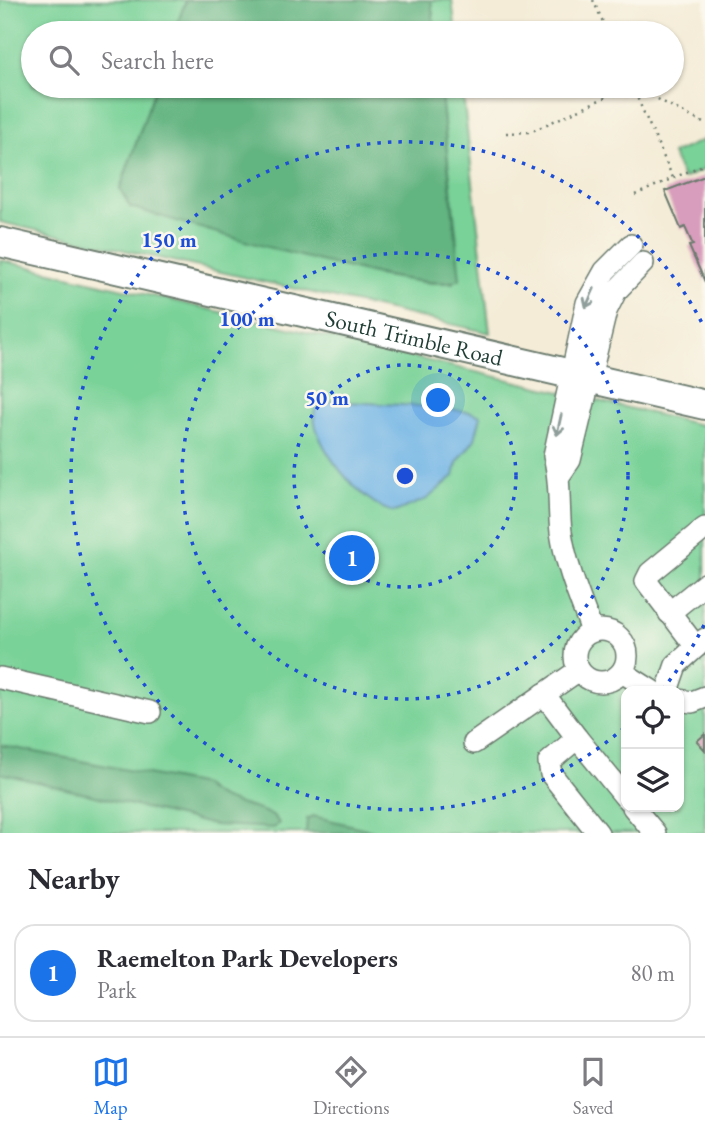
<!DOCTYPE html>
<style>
:root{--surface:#fff;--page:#f2f2f3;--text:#2b2b33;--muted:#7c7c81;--line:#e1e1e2;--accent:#1a73e8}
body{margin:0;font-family:"EB Garamond",serif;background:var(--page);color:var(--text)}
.controls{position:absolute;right:21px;bottom:21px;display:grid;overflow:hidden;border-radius:14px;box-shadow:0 2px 5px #0004}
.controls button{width:63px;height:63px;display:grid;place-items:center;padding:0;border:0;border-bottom:2px solid var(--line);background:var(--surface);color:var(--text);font:35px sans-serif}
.you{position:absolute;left:439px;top:401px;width:24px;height:24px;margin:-18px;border:5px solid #fff;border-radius:50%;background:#1a73e8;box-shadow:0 0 0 10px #1a73e833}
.badge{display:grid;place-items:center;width:46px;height:46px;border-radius:50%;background:var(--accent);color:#fff;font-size:23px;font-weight:700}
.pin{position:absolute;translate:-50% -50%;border:4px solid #fff;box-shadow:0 2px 7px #0006}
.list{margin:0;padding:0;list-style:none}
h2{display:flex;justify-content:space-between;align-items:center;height:91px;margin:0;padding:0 28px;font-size:30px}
h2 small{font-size:23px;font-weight:400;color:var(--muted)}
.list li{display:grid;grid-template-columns:46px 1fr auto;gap:21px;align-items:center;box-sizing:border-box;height:98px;margin:0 14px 14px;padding:0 14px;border:2px solid var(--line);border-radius:21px}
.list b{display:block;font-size:26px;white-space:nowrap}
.list p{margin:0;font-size:23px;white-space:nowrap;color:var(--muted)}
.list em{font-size:23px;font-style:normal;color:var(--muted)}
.icon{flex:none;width:38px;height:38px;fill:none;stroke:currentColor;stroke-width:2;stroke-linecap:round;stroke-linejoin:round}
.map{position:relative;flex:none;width:705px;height:833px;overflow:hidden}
.search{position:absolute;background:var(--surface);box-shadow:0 2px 5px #0004;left:21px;right:21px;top:21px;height:77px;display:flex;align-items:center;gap:18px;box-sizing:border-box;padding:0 24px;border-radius:38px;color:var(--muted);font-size:26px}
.sheet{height:203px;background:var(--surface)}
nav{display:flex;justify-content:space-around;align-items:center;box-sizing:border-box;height:98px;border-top:2px solid var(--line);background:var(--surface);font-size:19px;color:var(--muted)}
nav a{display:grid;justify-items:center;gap:4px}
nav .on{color:var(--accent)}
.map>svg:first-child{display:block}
.green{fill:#79d298;stroke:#4c8866;stroke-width:2;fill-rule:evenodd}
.forest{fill:#62b480;stroke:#40785a;stroke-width:2}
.water{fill:#6fb4e5;stroke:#47788c;stroke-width:2}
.building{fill:#d89dbc}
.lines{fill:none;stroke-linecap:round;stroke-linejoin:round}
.minor-casing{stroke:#6a7a6d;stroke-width:24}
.major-casing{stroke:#6a7a6d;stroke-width:32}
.path{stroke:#6a7a6d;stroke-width:2.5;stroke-dasharray:2 5;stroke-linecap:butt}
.minor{stroke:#fff;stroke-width:21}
.major{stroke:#fff;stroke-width:28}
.oneway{stroke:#8f9e9a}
.ring{fill:none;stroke:#1d4ed8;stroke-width:3.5;stroke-dasharray:3.5 7}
.labels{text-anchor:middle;stroke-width:5;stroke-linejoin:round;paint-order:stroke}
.street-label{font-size:23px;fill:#1f3d34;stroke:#fbf7ec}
.centre{fill:#1d4ed8;stroke:#fbf7ec;stroke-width:3.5}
.ring-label{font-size:21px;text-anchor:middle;font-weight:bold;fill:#1d4ed8;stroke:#fbf7ec;stroke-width:5;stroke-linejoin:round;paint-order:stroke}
</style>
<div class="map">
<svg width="705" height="833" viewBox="0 0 705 833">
<rect width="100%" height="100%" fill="#fbf7ec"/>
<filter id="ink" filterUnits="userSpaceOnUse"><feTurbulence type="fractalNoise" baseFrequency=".0143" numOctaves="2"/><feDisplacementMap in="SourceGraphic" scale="14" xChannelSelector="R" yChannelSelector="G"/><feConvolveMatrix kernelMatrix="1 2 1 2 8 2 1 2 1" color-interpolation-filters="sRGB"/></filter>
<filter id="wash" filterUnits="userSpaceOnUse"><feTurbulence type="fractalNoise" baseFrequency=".00686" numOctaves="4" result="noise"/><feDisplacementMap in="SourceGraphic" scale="28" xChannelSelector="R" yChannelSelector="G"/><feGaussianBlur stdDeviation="1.57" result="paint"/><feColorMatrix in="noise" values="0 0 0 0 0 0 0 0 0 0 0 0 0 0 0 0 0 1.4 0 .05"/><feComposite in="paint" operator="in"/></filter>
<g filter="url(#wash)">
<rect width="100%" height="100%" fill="#f4ecd7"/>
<!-- green -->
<g class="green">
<polygon points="0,0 186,0 174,33 33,33 33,86 156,86 120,189 208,230 376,275 429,283 453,283 457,241 440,86 462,86 490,333 0,222"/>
<polygon points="431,0 452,0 456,33 435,33"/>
<polygon points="705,139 705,169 683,179 672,154"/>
<path d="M 0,260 L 705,426 L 705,833 L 0,833 ZM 626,691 L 679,691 L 679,807 L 626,807 Z"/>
</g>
<!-- forest -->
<g class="forest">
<polygon points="186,0 431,0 435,33 174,33"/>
<path d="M 156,86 L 440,86 L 460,279 C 427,300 178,221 130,207 L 120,189 Z"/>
<path d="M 0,745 L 203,785 C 221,807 270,805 279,823 L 274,828 L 214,825 L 0,773 Z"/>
<polygon points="313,816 374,831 376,833 306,833 307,819"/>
</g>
<!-- water -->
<path class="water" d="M 330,401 L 419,406 L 470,412 L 481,416 L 475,439 L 457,463 L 454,476 L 427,499 L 395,512 C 364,508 307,440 315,409 Z"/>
<g id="blocks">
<!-- building -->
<g class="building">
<polygon points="705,176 705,282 689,246 693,245 685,227 681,229 665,191"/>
<polygon points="705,734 705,750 697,741"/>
</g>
</g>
</g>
<g filter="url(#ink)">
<use href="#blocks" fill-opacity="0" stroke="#6a7a6d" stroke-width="2"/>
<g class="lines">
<defs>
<g id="minor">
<polyline points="559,476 570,460 606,311 616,291 643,263"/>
<polyline points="669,613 705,584"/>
<circle cx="601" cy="656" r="26"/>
<path d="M 592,631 C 580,599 566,566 561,532 C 558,506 561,481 554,456 L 587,303 L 605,271 L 631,245"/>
<polyline points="696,647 646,581 650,573 705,528"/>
<polyline points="622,672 652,691"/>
<polyline points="0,678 150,712"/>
<polyline points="667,691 676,665 705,639"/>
<polyline points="544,694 577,738"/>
<polyline points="679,700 692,702 705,697"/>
<polyline points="474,743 579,670"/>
<polyline points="633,807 655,833"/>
<polyline points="598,833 551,774 549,762 577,738 626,798"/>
</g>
<g id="major">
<path id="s1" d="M 0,242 L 705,405"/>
</g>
</defs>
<!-- minor casing -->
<use href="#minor" class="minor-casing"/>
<!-- major casing -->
<use href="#major" class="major-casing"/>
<!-- path -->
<g class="path">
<polyline points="593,0 608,33"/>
<polyline points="632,86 673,178"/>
<polyline points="633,86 705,124"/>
<polyline points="506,133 530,132 630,86"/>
<polyline points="635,195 705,164"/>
</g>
<!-- minor -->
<use href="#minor" class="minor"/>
<!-- major -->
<use href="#major" class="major"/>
</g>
<!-- one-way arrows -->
<defs><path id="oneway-shaft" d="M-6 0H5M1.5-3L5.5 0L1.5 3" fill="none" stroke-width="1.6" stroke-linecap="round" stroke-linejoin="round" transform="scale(1.75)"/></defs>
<g class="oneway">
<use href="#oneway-shaft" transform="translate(590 298) rotate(114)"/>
<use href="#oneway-shaft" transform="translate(559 425) rotate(102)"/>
</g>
</g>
<!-- distance rings -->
<g class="ring">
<circle cx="405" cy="476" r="111"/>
<circle cx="405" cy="476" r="223"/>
<path d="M704 625A334 334 0 0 1 661 691M624 728A334 334 0 1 1 704 327"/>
</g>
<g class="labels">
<!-- street labels -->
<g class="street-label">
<text dy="8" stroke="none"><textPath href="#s1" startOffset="425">South Trimble Road</textPath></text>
</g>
</g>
<circle cx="405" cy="476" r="10" class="centre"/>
<g class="ring-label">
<text x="169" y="247">150 m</text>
<text x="247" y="326">100 m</text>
<text x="327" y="405">50 m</text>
</g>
</svg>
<div class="controls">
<button><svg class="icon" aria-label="locate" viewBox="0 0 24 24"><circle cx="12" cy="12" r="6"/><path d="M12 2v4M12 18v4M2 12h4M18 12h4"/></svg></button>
<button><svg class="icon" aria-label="layers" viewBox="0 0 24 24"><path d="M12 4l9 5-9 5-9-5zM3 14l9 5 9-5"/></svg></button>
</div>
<div class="you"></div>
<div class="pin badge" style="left:352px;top:558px">1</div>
<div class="search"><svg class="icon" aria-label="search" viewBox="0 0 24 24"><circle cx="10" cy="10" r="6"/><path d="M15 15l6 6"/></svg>Search here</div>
</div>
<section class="sheet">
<h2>Nearby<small></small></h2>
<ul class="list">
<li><span class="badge">1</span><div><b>Raemelton Park Developers</b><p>Park</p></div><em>80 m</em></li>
</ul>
</section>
<nav>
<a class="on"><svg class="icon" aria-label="map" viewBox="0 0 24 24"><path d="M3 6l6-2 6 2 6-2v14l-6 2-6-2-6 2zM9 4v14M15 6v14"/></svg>Map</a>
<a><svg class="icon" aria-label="directions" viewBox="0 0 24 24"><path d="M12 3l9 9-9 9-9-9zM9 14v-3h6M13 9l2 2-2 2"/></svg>Directions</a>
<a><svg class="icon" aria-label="saved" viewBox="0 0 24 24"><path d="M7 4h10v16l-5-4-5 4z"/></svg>Saved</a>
</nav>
